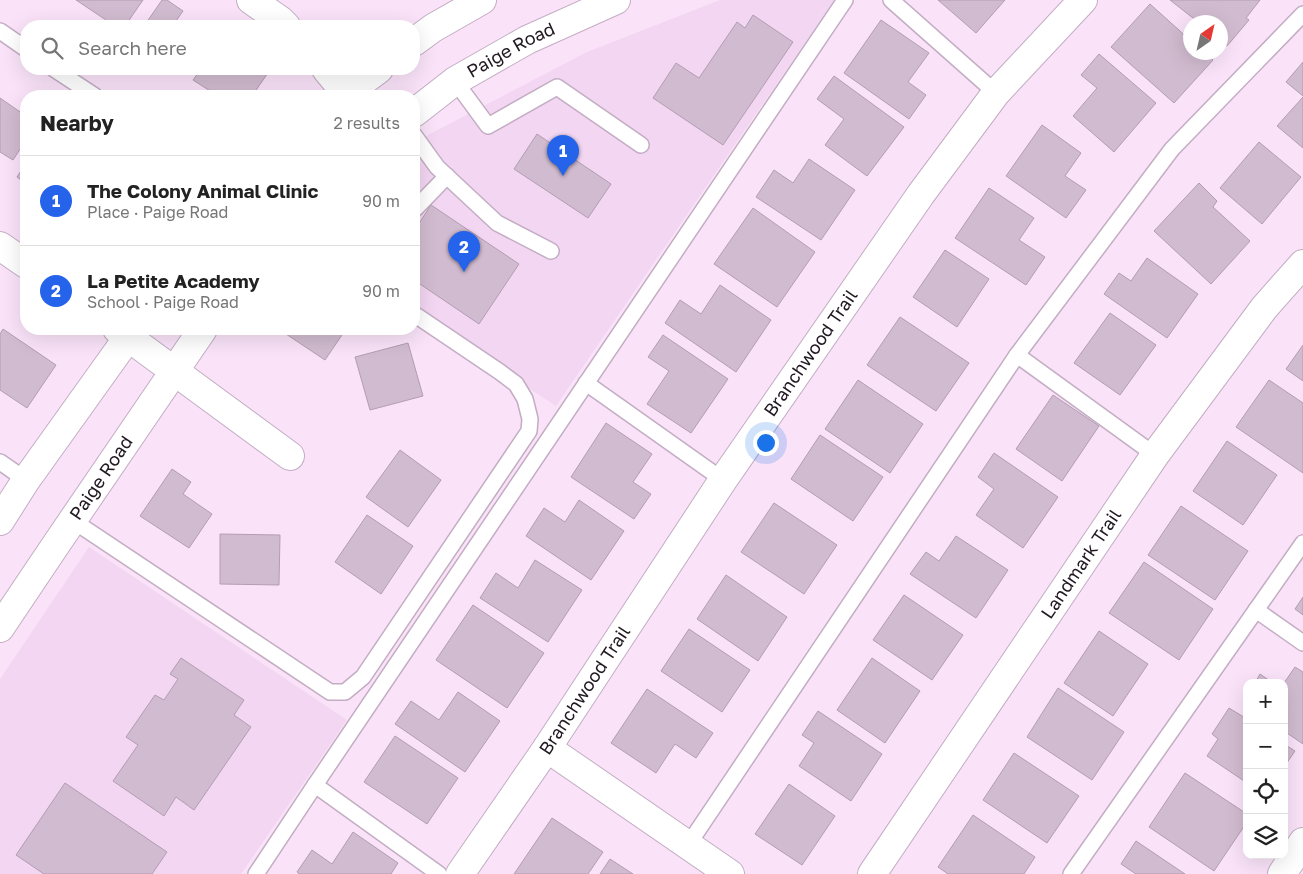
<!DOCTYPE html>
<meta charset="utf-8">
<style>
:root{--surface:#fff;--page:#f2f2f2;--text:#222;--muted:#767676;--line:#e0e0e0;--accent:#2563eb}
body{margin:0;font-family:"Golos Text",sans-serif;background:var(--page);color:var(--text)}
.controls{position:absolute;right:15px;bottom:15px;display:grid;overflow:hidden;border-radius:10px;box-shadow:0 5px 20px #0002}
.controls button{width:45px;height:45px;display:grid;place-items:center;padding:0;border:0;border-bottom:1px solid var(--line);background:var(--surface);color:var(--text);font:25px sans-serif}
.compass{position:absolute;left:1183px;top:15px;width:45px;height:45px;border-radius:50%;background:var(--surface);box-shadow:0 5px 20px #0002;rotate:34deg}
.you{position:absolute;left:765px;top:442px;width:18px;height:18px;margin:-12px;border:4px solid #fff;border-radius:50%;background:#1a73e8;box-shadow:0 0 0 8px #1a73e833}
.badge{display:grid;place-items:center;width:32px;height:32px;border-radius:50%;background:var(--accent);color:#fff;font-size:16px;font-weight:700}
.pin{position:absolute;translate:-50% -41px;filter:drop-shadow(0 1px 2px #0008)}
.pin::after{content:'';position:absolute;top:26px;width:18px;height:15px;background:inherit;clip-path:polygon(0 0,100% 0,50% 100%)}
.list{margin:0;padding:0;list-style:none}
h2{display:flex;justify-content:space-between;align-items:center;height:65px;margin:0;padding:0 20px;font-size:21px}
h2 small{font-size:16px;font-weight:400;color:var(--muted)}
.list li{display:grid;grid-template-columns:32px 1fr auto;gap:15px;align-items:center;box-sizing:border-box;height:90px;padding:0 20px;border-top:1px solid var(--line)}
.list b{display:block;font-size:19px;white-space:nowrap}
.list p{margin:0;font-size:16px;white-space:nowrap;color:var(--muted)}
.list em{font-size:16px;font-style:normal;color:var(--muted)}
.icon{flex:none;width:28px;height:28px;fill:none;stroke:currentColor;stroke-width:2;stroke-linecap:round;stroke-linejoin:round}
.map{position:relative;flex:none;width:1303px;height:874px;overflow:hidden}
.search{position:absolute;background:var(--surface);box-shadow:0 5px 20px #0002;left:20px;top:20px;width:400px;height:55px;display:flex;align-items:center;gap:12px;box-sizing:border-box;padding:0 18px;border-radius:20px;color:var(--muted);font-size:19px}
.panel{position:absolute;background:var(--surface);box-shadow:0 5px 20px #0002;left:20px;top:90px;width:400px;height:245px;border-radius:20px}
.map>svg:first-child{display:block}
.built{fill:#f3d6f2}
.building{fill:#d1bbd0;stroke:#b39db2}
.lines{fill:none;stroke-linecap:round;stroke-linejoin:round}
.lane-casing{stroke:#c3adc3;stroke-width:18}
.street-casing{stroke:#c3adc3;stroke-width:30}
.secondary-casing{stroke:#c3adc3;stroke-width:30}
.lane{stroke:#fff;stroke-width:15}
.street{stroke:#fff;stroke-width:28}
.secondary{stroke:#fff;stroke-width:28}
.labels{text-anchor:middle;stroke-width:4.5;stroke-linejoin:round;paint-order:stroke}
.street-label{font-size:18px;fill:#211921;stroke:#fae3f9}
</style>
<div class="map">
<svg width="1303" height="874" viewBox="0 0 1303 874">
<rect width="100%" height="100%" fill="#fae3f9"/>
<!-- built -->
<g class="built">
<polygon points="720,0 834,0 556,406 414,314 414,148 428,135 587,52"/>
<polygon points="89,547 347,720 241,874 0,874 0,679"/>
</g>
<!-- building -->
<g class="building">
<polygon points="76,0 143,0 125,26 115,26"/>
<polygon points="162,0 167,0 183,11 176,21 184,26 144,26"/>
<polygon points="938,0 1005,0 976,33"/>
<polygon points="1170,0 1260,0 1246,18 1249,20 1227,46 1220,41 1220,22 1198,22"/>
<polygon points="1150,4 1190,40 1190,52 1205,52 1213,60 1174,103 1111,47"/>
<polygon points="753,15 793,42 723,145 653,98 676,63 699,78 737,22 745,28"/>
<polygon points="881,20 929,53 908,82 926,95 909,119 844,73"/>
<polygon points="1099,54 1156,103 1114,152 1073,116 1097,88 1081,75"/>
<polygon points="1303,62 1303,96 1286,82"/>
<polygon points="201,69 268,69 270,70 252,96 218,96 193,80"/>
<polygon points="834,76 904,127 867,176 825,145 844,119 817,99"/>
<polygon points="1303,97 1303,148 1277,126"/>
<polygon points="0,98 26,116 26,140 13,160 0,152"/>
<polygon points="1042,125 1081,153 1065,176 1086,190 1066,218 1006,176"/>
<polygon points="537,134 611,184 588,218 514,169"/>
<polygon points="1259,142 1301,177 1262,224 1220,188"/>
<polygon points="809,159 855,190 821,240 756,197 774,170 793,183"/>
<polygon points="26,163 26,184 17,177"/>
<polygon points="1199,183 1217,201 1213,207 1250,241 1211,284 1154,231"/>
<polygon points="989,188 1034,218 1019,240 1045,257 1026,285 955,238"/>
<polygon points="431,205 519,264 479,324 414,280 414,246 420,237 414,233 414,231"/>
<polygon points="753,208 815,252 777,307 714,264"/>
<polygon points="945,250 989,279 957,327 913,297"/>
<polygon points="1147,258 1198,294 1167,338 1104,294 1119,273 1131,281"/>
<polygon points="720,285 771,320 736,372 665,323 680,300 701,314"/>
<polygon points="1110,313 1156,345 1120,395 1074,363"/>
<polygon points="900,317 969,363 936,411 867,365"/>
<polygon points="3,329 56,365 27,408 0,390 0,334"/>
<polygon points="281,329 346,329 325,360 280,330"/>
<polygon points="663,335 728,379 691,433 647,404 669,371 648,357"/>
<polygon points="408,343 423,396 370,410 355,357"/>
<polygon points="1303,345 1303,381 1286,369"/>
<polygon points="858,380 923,424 890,473 825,429"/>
<polygon points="1269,380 1303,403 1303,473 1236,427"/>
<polygon points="1053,395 1099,426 1062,481 1016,449"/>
<polygon points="606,423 652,454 633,482 651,494 634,519 571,477"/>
<polygon points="820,435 883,477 853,521 791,479"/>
<polygon points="1227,441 1277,475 1243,525 1193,491"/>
<polygon points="400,450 441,480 408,527 366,497"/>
<polygon points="994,453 1058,497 1023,548 976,515 994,489 978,477"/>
<polygon points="172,469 191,482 183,494 212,514 189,548 140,516"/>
<polygon points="579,500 624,531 591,580 526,536 544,508 565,522"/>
<polygon points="774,503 837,545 804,594 741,552"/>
<polygon points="1181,506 1248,551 1215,600 1148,555"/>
<polygon points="367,515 413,546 381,594 335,562"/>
<polygon points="220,534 280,535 279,585 220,584"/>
<polygon points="956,536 1008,570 976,618 910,574 926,552 939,561"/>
<polygon points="535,560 582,590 548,642 480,598 496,573 518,588"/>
<polygon points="1144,562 1213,609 1179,660 1109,613"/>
<polygon points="726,575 787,617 758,661 697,619"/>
<polygon points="904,595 963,635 932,680 873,640"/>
<polygon points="1303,597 1303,615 1295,609"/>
<polygon points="473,605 544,653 507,708 436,660"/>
<polygon points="689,629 750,670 722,712 661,671"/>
<polygon points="1099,631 1148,664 1113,716 1064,683"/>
<polygon points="181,658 244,700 234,715 251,727 194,810 176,797 164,816 113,781 138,745 126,737 155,695 164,700 178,679 170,674"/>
<polygon points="872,658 920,691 885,743 837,710"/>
<polygon points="1295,667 1303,672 1303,744 1284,731 1284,683"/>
<polygon points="1260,674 1273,683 1255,683"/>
<polygon points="1058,688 1124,732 1092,780 1027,737"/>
<polygon points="647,689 713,733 696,758 675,744 656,773 611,743"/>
<polygon points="458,692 500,721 465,772 395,724 411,701 439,720"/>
<polygon points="1229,708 1247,719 1247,783 1207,756 1218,739 1212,734"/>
<polygon points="818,711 882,754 851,801 799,766 814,743 802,735"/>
<polygon points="395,736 458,778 427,824 364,782"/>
<polygon points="1284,744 1295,751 1284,767"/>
<polygon points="1014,753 1079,796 1047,843 983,800"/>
<polygon points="1185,773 1247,814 1247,822 1214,871 1149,827"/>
<polygon points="65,783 167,852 152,874 44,874 16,855"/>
<polygon points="789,784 835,816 802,865 755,834"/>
<polygon points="973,815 1035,857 1024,874 948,874 938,867"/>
<polygon points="552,818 603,852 588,874 514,874"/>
<polygon points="353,832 398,863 391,874 299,874 297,872 312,850 332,864"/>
<polygon points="1136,841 1185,874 1136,874 1121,864"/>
<polygon points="610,859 633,874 600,874"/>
</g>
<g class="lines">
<defs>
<g id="lane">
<polyline points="891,0 996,93"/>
<polyline points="0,31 26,49"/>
<polyline points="54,69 95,96"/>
<polyline points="455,81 488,126 557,87 641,145"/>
<polyline points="414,135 437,167 497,223 551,251"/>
<polyline points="414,210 447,176"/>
<polyline points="1017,355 1155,455"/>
<polyline points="586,383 723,480"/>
<polyline points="0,462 26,480"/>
<polyline points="72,520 330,692 345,692 363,677 529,431 530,419 525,399 516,384 500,372 414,314"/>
<polyline points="1256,610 1303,643"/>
<polyline points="315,785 845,0"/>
<polyline points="688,845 1017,355 1172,149 1303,14"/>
<polyline points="256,874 315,785 439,874"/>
<polyline points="1071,874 1303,543"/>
</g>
<g id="street">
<polyline points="251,0 280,20 286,26"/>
<polyline points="326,69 348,96"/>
<polyline points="0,246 26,264"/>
<polyline points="117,329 290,456"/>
<polyline points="547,748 730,874"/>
<path id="s1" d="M 460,874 L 547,748 L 723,480 L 921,194 L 996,93 L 1083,0"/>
<path id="s2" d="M 872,874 L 1155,455 L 1264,308 L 1303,264"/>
<polyline points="1282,874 1303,842"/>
</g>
<g id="secondary">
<polyline points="414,42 433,28 482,0"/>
<polyline points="343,96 379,69"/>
<path id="s3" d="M 414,113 L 455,81 L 527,40 L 616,0"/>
<polyline points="0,521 26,480 134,329"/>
<path id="s4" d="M 0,628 L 55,546 L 203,329"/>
</g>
</defs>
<!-- lane casing -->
<use href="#lane" class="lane-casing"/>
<!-- street casing -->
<use href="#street" class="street-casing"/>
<!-- secondary casing -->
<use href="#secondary" class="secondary-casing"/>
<!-- lane -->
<use href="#lane" class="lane"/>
<!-- street -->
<use href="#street" class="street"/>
<!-- secondary -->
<use href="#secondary" class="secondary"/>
</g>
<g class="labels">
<!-- street labels -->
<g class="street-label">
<text dy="6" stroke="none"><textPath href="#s3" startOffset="116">Paige Road</textPath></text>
<text dy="6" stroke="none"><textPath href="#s1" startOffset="628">Branchwood Trail</textPath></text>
<text dy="6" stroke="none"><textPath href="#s4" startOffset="181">Paige Road</textPath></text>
<text dy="6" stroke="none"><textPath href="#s2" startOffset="374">Landmark Trail</textPath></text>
<text dy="6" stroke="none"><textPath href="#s1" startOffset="222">Branchwood Trail</textPath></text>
</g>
</g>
</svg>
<div class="controls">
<button>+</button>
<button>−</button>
<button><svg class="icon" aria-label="locate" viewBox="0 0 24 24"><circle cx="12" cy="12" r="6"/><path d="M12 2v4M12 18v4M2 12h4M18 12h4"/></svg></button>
<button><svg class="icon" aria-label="layers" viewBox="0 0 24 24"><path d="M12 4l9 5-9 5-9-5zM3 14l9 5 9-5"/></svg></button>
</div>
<svg class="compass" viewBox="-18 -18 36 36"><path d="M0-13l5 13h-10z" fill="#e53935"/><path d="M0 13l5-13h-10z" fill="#767676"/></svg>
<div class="you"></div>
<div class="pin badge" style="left:563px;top:176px">1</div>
<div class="pin badge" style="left:464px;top:272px">2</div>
<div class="search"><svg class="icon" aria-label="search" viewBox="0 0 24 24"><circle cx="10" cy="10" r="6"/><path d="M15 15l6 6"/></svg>Search here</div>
<section class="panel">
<h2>Nearby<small>2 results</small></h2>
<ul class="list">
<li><span class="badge">1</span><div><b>The Colony Animal Clinic</b><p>Place · Paige Road</p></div><em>90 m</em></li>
<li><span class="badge">2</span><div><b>La Petite Academy</b><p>School · Paige Road</p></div><em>90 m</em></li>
</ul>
</section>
</div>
